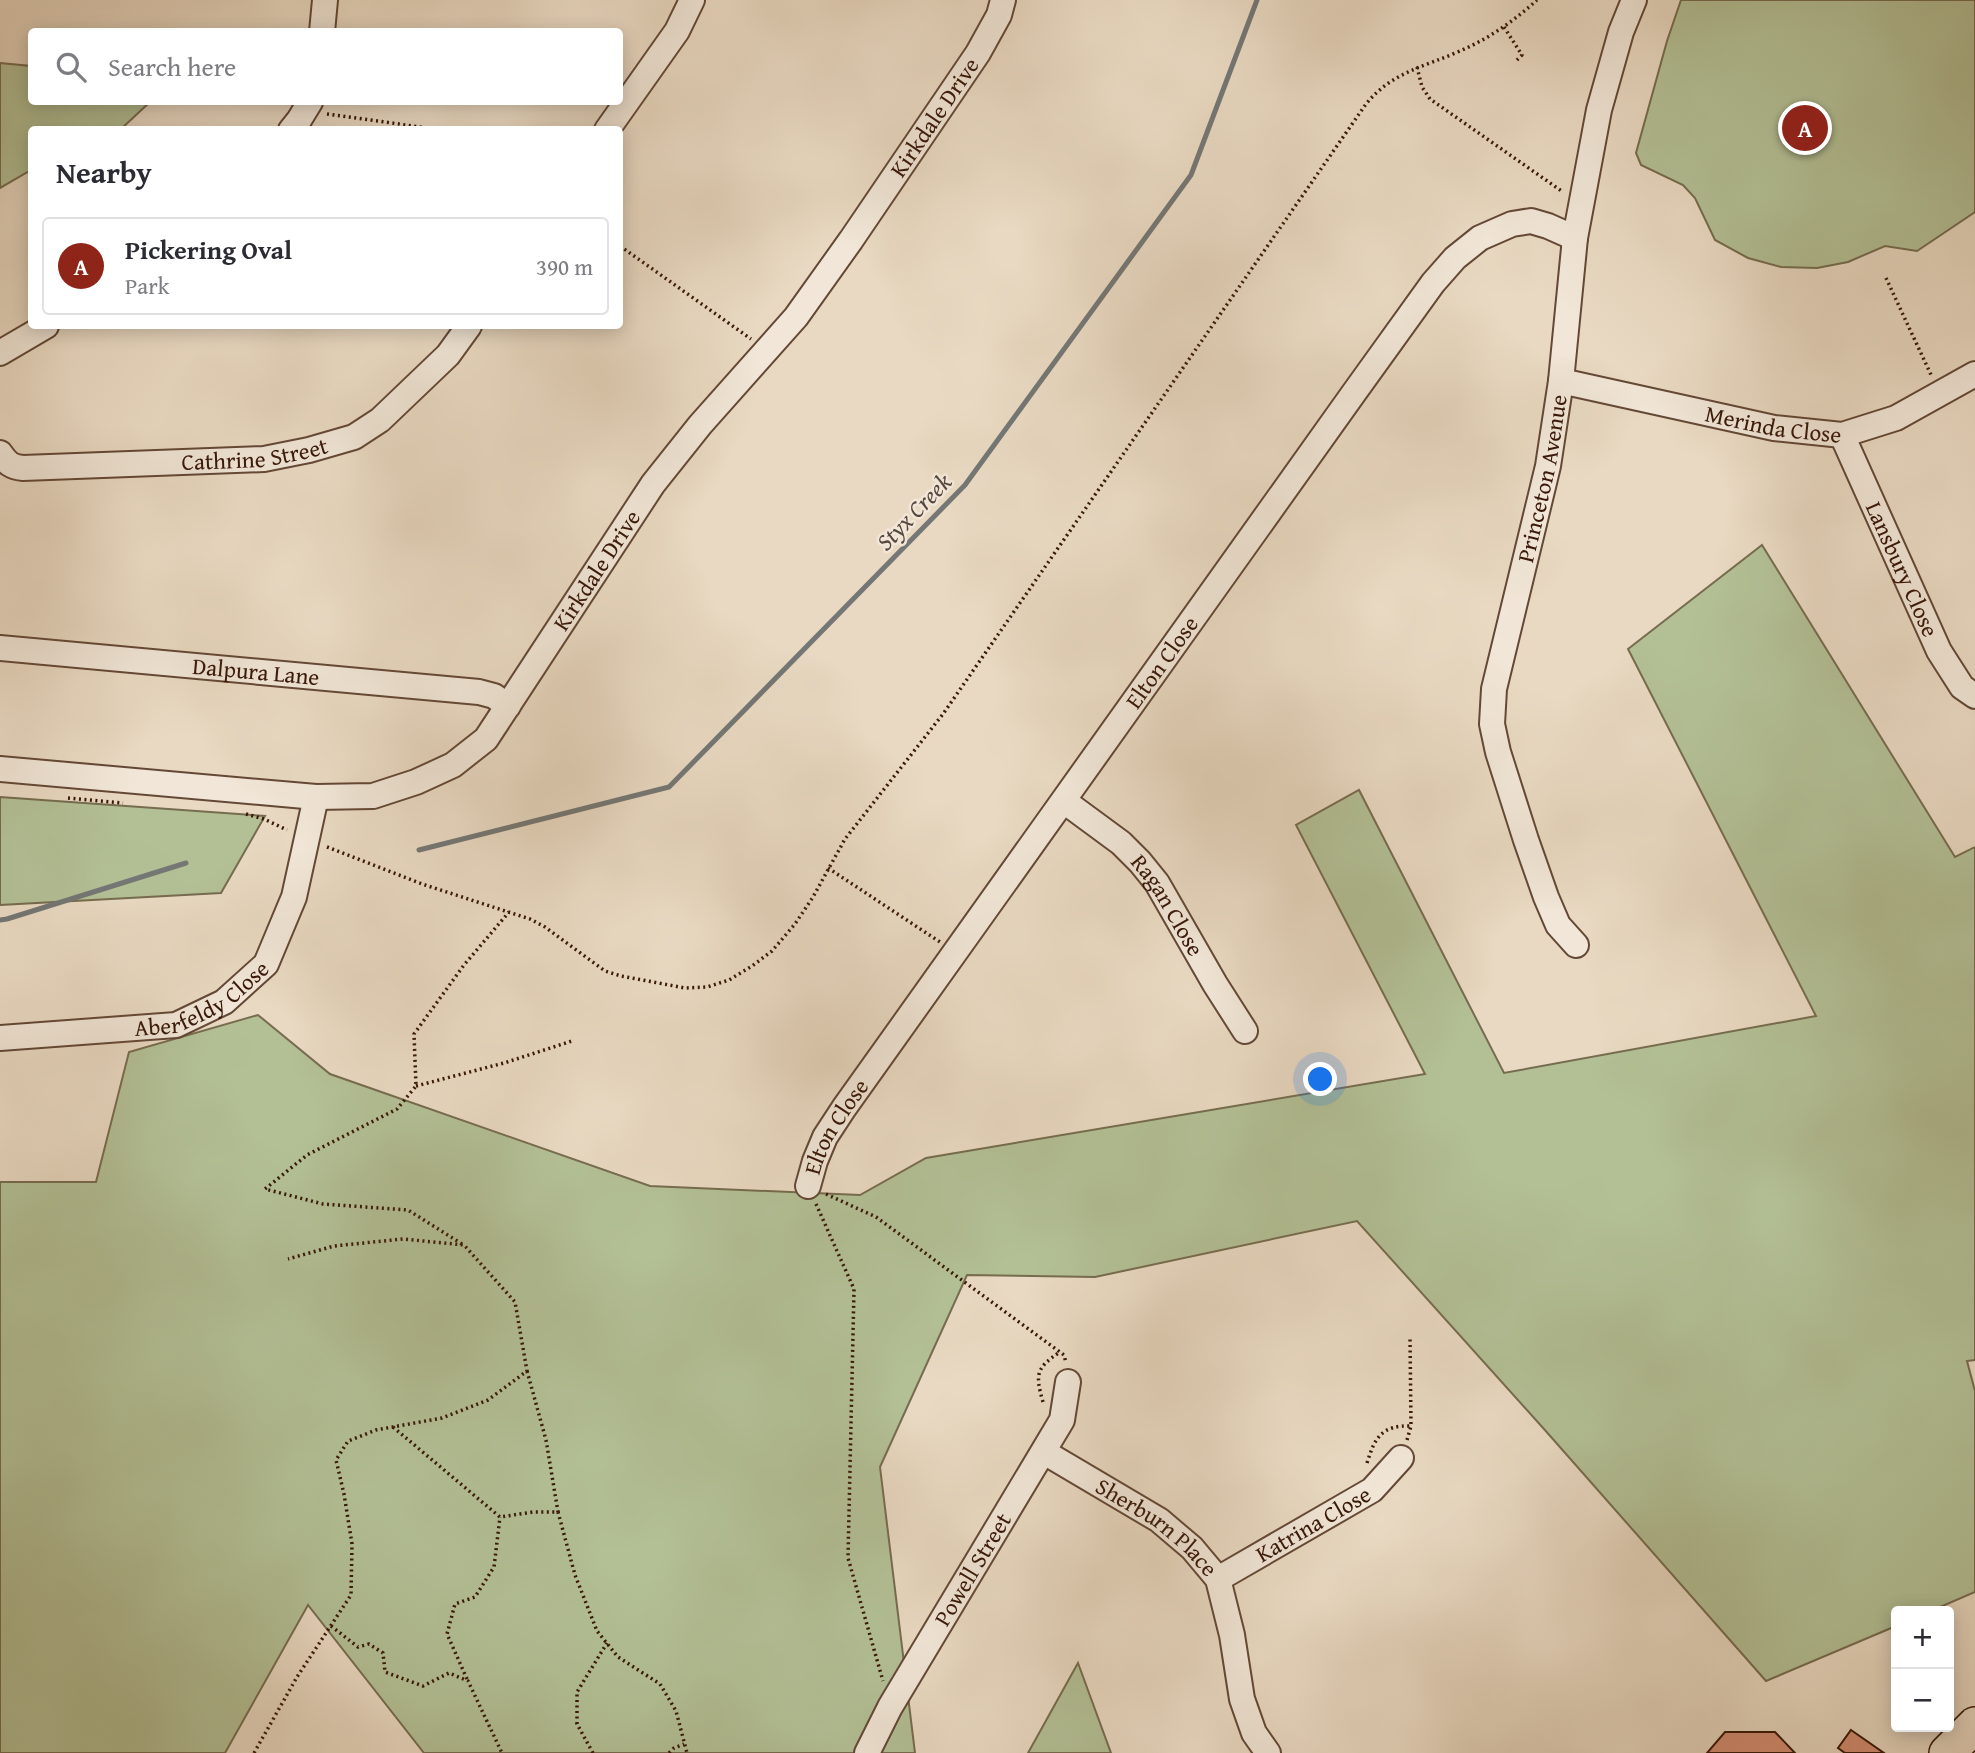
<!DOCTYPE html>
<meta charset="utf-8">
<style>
:root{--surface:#fff;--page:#f7f7f7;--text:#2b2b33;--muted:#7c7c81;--line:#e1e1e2;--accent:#8f2418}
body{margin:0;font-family:"Gentium Book Plus",serif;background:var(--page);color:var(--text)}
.controls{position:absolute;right:21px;bottom:21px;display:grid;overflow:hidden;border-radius:7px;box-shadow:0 4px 18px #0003}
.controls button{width:63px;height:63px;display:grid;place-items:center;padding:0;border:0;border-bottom:2px solid var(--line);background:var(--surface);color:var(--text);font:35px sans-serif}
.you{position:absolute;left:1321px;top:1080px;width:24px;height:24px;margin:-18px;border:5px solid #fff;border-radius:50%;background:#1a73e8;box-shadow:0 0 0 10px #1a73e833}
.badge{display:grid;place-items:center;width:46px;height:46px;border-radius:50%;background:var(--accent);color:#fff;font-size:23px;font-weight:700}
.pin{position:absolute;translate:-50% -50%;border:4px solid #fff;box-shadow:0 2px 7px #0006}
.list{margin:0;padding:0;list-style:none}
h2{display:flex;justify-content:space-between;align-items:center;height:91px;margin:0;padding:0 28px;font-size:30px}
h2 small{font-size:23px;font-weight:400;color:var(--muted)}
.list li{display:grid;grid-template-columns:46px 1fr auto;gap:21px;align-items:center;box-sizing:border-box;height:98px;margin:0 14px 14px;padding:0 14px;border:2px solid var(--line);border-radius:7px}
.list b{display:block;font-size:26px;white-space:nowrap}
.list p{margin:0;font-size:23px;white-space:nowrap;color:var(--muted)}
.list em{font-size:23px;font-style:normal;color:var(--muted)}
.icon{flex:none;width:38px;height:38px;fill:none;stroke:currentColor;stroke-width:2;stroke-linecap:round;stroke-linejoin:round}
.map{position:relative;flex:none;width:1975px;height:1753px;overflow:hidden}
.search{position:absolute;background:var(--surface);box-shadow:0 4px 18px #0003;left:28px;top:28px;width:595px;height:77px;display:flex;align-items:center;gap:18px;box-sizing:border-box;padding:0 24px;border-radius:7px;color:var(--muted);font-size:26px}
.panel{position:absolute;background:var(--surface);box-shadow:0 4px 18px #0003;left:28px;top:126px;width:595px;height:203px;border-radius:7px}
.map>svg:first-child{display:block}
.green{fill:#b3c096;stroke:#766c4f;stroke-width:2}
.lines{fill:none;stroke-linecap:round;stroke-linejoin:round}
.stream{stroke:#747775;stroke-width:5}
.building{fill:#d38e73;stroke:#381708;stroke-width:2}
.minor-casing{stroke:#644836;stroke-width:28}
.highway-casing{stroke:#381708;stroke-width:38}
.path{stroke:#381708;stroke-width:3.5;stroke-dasharray:2 3.5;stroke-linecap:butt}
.minor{stroke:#f1e6d7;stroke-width:24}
.highway{stroke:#e9d9c2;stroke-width:35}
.labels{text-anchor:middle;stroke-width:5;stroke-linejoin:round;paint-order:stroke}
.street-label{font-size:23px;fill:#381708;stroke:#f1e6d7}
.water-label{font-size:24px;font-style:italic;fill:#56473e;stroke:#f1e6d7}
</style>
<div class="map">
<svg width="1975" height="1753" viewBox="0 0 1975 1753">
<rect width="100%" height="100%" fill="#e9d9c2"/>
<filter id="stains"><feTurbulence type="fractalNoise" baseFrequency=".00286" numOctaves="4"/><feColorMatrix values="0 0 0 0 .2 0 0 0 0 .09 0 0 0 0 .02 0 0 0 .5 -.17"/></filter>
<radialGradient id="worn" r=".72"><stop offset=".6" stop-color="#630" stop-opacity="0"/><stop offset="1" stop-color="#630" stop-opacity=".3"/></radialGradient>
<!-- green -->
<g class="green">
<polygon points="1681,0 1975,0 1975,212 1917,251 1885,246 1848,262 1817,268 1781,267 1748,258 1715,240 1695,198 1683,185 1641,165 1636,153 1667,41"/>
<polygon points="0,63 31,66 32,102 150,102 121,129 32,130 31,170 0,188"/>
<polygon points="1762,545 1955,857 1975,847 1975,1360 1967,1361 1975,1391 1975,1592 1931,1611 1896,1611 1896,1626 1766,1681 1544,1429 1357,1221 1095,1277 967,1275 880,1467 915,1753 424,1753 308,1605 225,1753 0,1753 0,1182 96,1182 129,1052 258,1015 330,1074 650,1186 860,1195 926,1158 1425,1074 1296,825 1359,790 1504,1073 1816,1016 1628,649"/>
<polygon points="0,797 265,816 221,893 0,905"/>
<polygon points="1078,1663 1111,1753 1028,1753"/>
</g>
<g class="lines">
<!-- stream -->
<g class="stream">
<polyline points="419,850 669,787 965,485 1191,175 1257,0"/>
<polyline points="0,920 7,919 186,863"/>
</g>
</g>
<!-- building -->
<g class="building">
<polygon points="1851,1730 1884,1753 1845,1753 1838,1748"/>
<polygon points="1725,1732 1775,1732 1795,1753 1707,1753"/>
</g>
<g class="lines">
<defs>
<g id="minor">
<polyline points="322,32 325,0"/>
<polyline points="291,130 299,120 310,102"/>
<polyline points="607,130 677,31 692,0"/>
<polyline points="0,353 46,326"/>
<path id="s1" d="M 1561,381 L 1774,428 L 1842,435 L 1896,418 L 1975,374"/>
<path id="s2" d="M 1842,435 L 1939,651 L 1962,687 L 1975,696"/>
<path id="s3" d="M 0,453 C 7,463 11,467 23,468 L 264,459 L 309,450 L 354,437 L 380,420 L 448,355 L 469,326"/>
<path id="s4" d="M 0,648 L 479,692 L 494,696 L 508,706"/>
<path id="s5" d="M 0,769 L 316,797 L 373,796 L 416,782 L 453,765 L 486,739 L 653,484 L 700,425 L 796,317 L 851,240 L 978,53 L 999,15 L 1003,0"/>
<path id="s6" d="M 1064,801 L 1121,843 L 1140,862 L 1157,883 L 1215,984 L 1245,1031"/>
<path id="s7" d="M 1576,945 L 1558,925 L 1546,897 L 1526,840 L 1498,752 L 1492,724 L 1494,689 L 1548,466 L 1561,381 L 1575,238 L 1599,110 L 1621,32 L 1634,0"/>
<path id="s8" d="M 0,1038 L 176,1025 L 224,1002 L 266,964 L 294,897 L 316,797"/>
<path id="s9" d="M 808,1186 L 815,1161 L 825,1137 L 844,1108 C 1041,834 1235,557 1433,283 L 1455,258 L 1480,238 L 1512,224 L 1531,221 L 1548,226 L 1575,238"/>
<path id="s10" d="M 1044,1452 L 1159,1520 L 1192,1548 L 1218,1579 L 1232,1635 L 1242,1699 L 1254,1733 L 1268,1753"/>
<path id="s11" d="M 1218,1579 L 1372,1490 L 1401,1458"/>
<path id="s12" d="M 867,1753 L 890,1707 L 1062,1420 L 1068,1382"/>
</g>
<polyline id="highway" points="1947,1753 1975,1725"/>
</defs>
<!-- minor casing -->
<use href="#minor" class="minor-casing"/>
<!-- highway casing -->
<use href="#highway" class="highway-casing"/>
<!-- path -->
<g class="path">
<polyline points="1504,27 1522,55 1515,62"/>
<polyline points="1417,67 1422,87 1430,99 1563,192"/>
<polyline points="327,114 442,130"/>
<polyline points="620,246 751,339"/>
<polyline points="1886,278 1932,377"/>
<polyline points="68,798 123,803"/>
<polyline points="246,814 264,819 287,830"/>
<path d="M 327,847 L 422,884 L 530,919 L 545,927 L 605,971 L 621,976 L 685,988 L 707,987 L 729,980 L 752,966 L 772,951 L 795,924 L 813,897 L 845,839 L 943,714 L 1366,104 C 1392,72 1424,67 1460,51 C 1488,39 1514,21 1537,0"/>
<polyline points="828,868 940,942"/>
<polyline points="416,1086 504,1063 572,1041"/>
<polyline points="826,1194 876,1217 1064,1355 1066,1363"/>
<polyline points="816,1204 854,1289 848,1558 883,1681"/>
<polyline points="462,1244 408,1210 323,1204 265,1189 307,1155 397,1109 416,1086 414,1034 464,965 509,912"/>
<polyline points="527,1371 546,1440 558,1512"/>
<path d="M 1043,1402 C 1035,1374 1036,1368 1060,1352"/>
<polyline points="393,1427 500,1517 533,1512 558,1512 575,1575 597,1631 618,1657 660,1684 676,1711 687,1753"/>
<polyline points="1407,1440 1411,1426 1410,1337"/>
<path d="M 1367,1463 C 1375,1437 1382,1425 1411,1426"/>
<polyline points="331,1626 358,1647 369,1644 383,1653 385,1672 423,1686 449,1673 468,1681 502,1753"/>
<polyline points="467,1679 447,1634 455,1604 475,1597 494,1567 500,1517"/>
<polyline points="254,1753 297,1677 351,1595 352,1544 344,1494 336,1460 348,1441 376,1430 442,1418 488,1400 527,1371 515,1302 464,1245 403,1239 334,1246 288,1259"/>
<polyline points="593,1753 577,1724 577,1692 607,1643"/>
<polyline points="669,1753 674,1748 684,1744"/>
</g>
<!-- minor -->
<use href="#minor" class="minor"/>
<!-- highway -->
<use href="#highway" class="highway"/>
</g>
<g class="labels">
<!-- street labels -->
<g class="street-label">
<text dy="8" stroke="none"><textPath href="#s5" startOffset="1270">Kirkdale Drive</textPath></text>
<text dy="8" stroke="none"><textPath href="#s1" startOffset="217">Merinda Close</textPath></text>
<text dy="8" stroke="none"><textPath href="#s3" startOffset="261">Cathrine Street</textPath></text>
<text dy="8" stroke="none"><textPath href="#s7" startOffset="490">Princeton Avenue</textPath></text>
<text dy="8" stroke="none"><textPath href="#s2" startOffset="147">Lansbury Close</textPath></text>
<text dy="8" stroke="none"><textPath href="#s5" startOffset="704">Kirkdale Drive</textPath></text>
<text dy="8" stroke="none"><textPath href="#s9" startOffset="634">Elton Close</textPath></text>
<text dy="8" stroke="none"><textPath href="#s4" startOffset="257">Dalpura Lane</textPath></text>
<text dy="8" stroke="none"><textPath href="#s6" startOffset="149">Ragan Close</textPath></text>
<text dy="8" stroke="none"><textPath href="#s8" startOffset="210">Aberfeldy Close</textPath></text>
<text dy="8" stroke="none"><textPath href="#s9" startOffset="66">Elton Close</textPath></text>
<text dy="8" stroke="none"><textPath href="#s11" startOffset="110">Katrina Close</textPath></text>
<text dy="8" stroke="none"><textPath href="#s10" startOffset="136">Sherburn Place</textPath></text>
<text dy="8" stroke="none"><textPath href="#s12" startOffset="212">Powell Street</textPath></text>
</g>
<!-- water labels -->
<g class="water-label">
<text transform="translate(914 512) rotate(-46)" y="8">Styx Creek</text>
</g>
</g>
<rect width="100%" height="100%" filter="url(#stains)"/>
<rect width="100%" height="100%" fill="url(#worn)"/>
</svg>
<div class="controls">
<button>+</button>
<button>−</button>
</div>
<div class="you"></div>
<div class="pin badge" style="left:1805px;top:128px">A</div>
<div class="search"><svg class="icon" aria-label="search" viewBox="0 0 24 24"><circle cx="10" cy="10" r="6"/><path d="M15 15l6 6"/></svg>Search here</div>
<section class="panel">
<h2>Nearby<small></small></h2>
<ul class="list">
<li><span class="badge">A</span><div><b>Pickering Oval</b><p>Park</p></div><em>390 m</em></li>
</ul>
</section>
</div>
